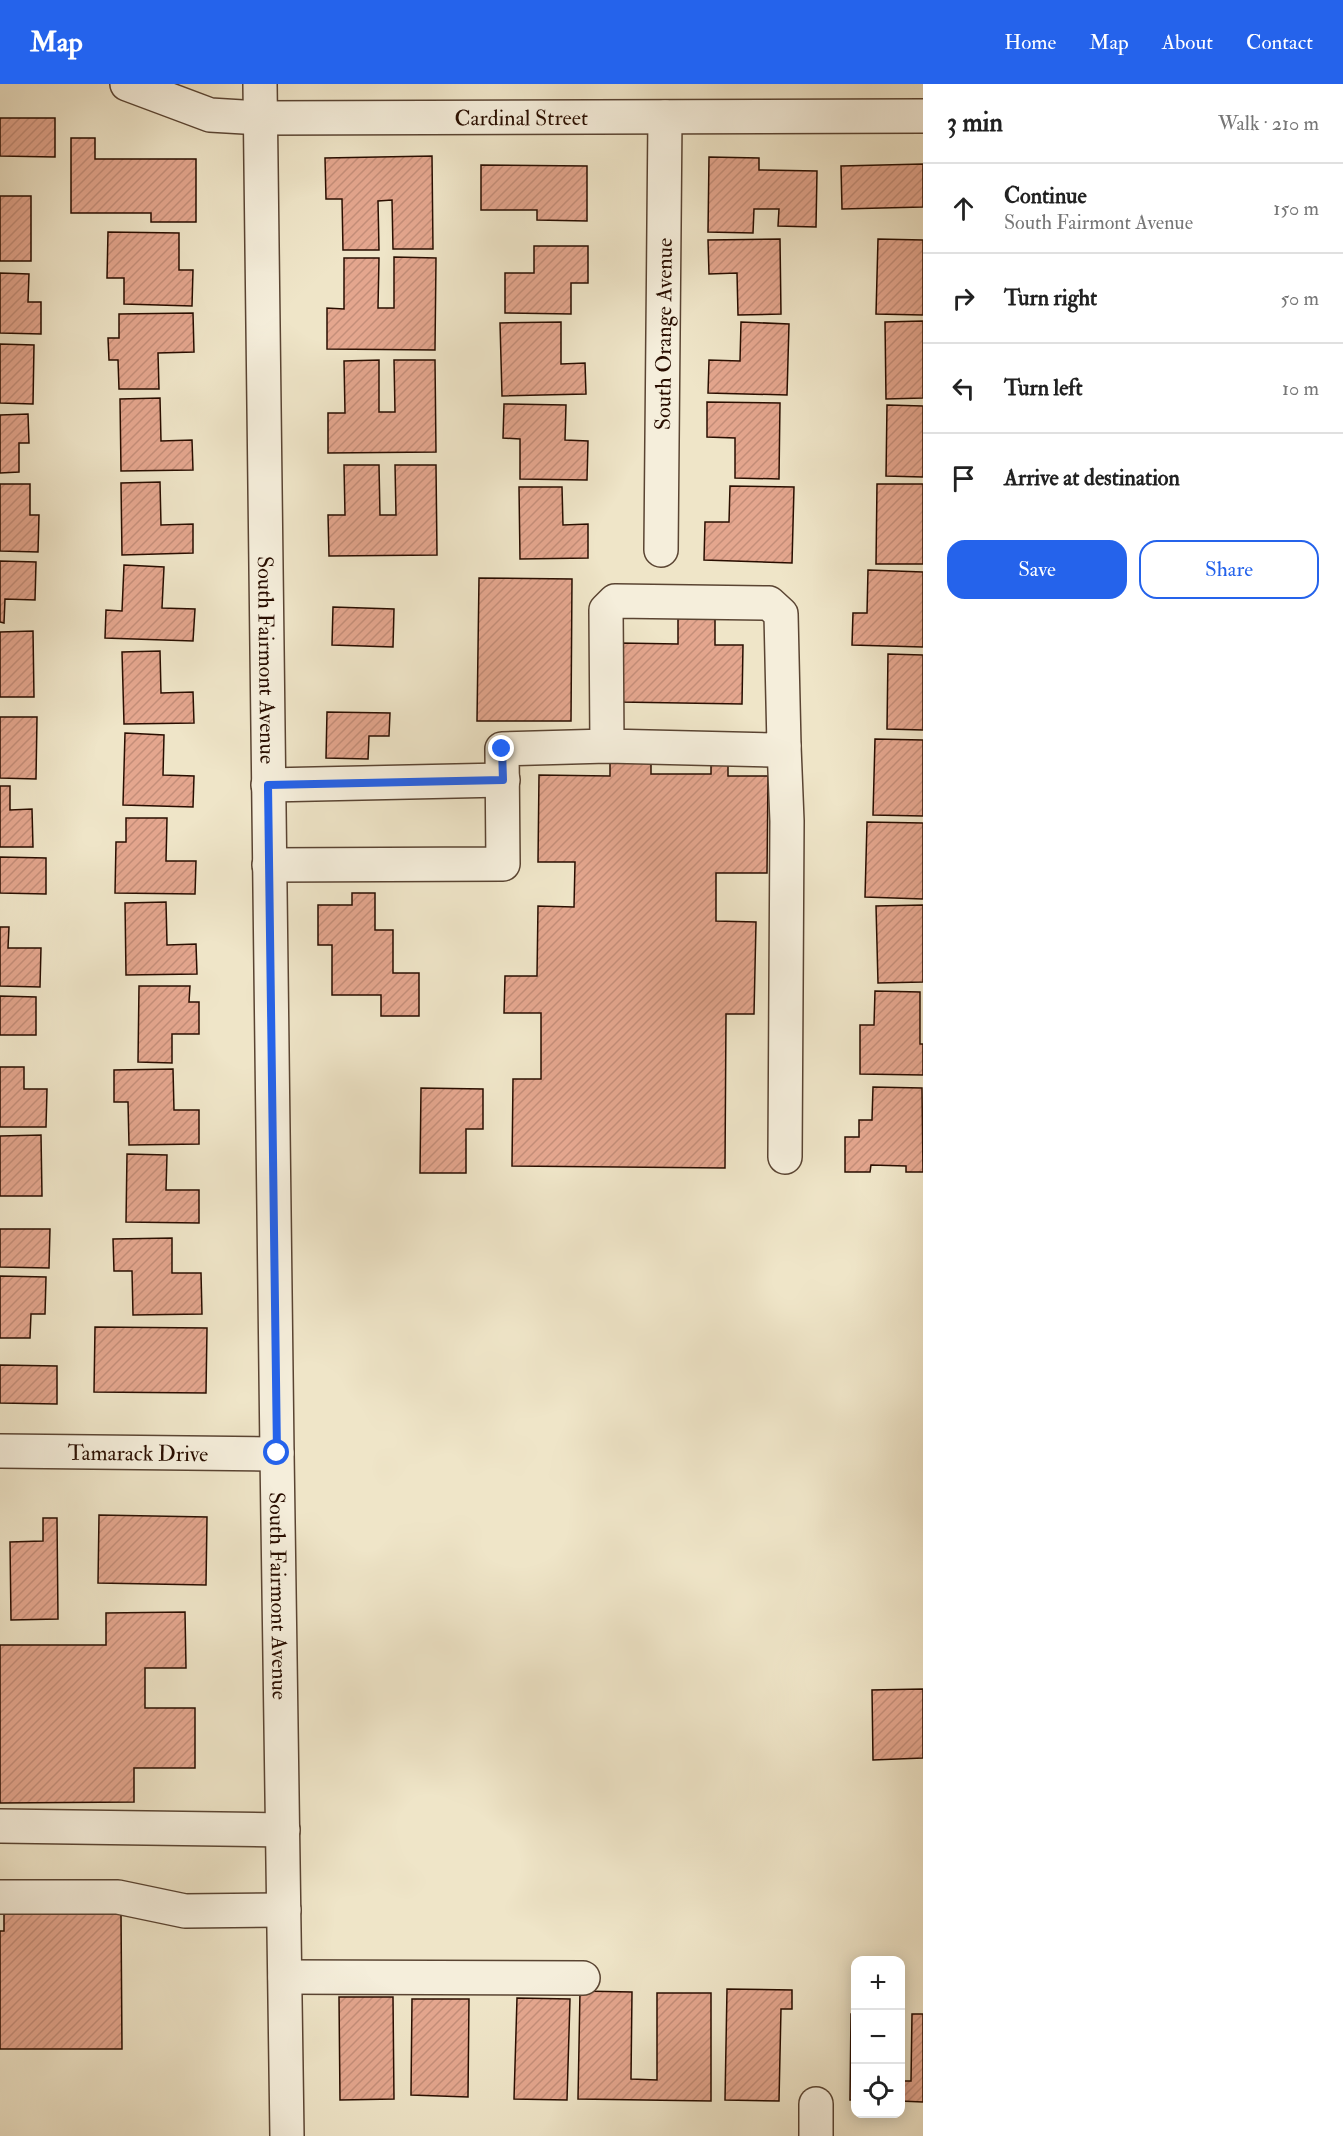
<!DOCTYPE html>
<meta charset="utf-8">
<style>
:root{--surface:#fff;--page:#f2f2f2;--text:#222;--muted:#767676;--line:#e0e0e0;--accent:#2563eb}
body{margin:0;font-family:"IM FELL Double Pica",serif;background:var(--page);color:var(--text)}
.controls{position:absolute;right:18px;bottom:18px;display:grid;overflow:hidden;border-radius:12px;box-shadow:0 3px 15px #0003}
.controls button{width:54px;height:54px;display:grid;place-items:center;padding:0;border:0;border-bottom:2px solid var(--line);background:var(--surface);color:var(--text);font:30px sans-serif}
.stop{position:absolute;width:18px;height:18px;margin:-14px;border:4px solid #2563eb;border-radius:50%;background:#fff}
.stop.end{background:#2563eb;border-color:#fff;box-shadow:0 2px 6px #0008}
.list{margin:0;padding:0;list-style:none}
h2{display:flex;justify-content:space-between;align-items:center;height:78px;margin:0;padding:0 24px;font-size:26px}
h2 small{font-size:20px;font-weight:400;color:var(--muted)}
.list li{display:grid;grid-template-columns:39px 1fr auto;gap:18px;align-items:center;box-sizing:border-box;height:90px;padding:0 24px;border-top:2px solid var(--line)}
.list b{display:block;font-size:22px;white-space:nowrap}
.list p{margin:0;font-size:20px;white-space:nowrap;color:var(--muted)}
.list em{font-size:20px;font-style:normal;color:var(--muted)}
.actions{display:flex;gap:12px;padding:18px 24px}
.actions a{flex:1;padding:14px 0;border:2px solid var(--accent);border-radius:18px;text-align:center;font-size:21px;color:var(--accent)}
.actions .main{background:var(--accent);color:#fff}
.icon{flex:none;width:33px;height:33px;fill:none;stroke:currentColor;stroke-width:2;stroke-linecap:round;stroke-linejoin:round}
.map{position:relative;flex:none;width:923px;height:2052px;overflow:hidden}
header{display:flex;align-items:center;gap:36px;box-sizing:border-box;height:84px;padding:0 30px;background:var(--accent);color:#fff}
header strong{font-size:28px}
nav{display:flex;gap:33px;margin-inline-start:auto;font-size:21px}
main{display:flex}
aside{flex:1;background:var(--surface)}
.map>svg:first-child{display:block}
.building{fill:url(#building-hatch);stroke:#290e00;stroke-width:1.5}
.lines{fill:none;stroke-linecap:round;stroke-linejoin:round}
.minor-casing{stroke:#5a4432;stroke-width:36}
.minor{stroke:#f5eedb;stroke-width:33}
.route{stroke:#2563eb;stroke-width:8}
.labels{text-anchor:middle;stroke-width:6;stroke-linejoin:round;paint-order:stroke}
.street-label{font-size:22px;fill:#290e00;stroke:#f5eedb}
</style>
<header>
<strong>Map</strong>
<nav><a>Home</a><a>Map</a><a>About</a><a>Contact</a></nav>
</header>
<main>
<div class="map">
<svg width="923" height="2052" viewBox="0 0 923 2052">
<defs>
<pattern id="building-hatch" width="6" height="6" patternUnits="userSpaceOnUse" patternTransform="scale(1.5)"><rect width="6" height="6" fill="#e4a68e"/><path d="M-1 1l2-2M0 6l6-6M5 7l2-2" fill="none" stroke="#c48e79"/></pattern>
</defs>
<rect width="100%" height="100%" fill="#efe5c8"/>
<filter id="stains"><feTurbulence type="fractalNoise" baseFrequency=".00333" numOctaves="4"/><feColorMatrix values="0 0 0 0 .2 0 0 0 0 .09 0 0 0 0 .02 0 0 0 .5 -.17"/></filter>
<radialGradient id="worn" r=".72"><stop offset=".6" stop-color="#630" stop-opacity="0"/><stop offset="1" stop-color="#630" stop-opacity=".3"/></radialGradient>
<!-- building -->
<g class="building">
<polygon points="0,34 55,34 55,73 0,72"/>
<polygon points="71,54 95,54 95,75 196,75 196,138 151,138 151,129 71,129"/>
<polygon points="432,72 433,165 393,165 392,116 378,117 379,166 343,166 342,115 326,115 325,74"/>
<polygon points="709,73 759,74 759,86 817,87 816,143 778,142 779,125 754,125 753,149 708,148"/>
<polygon points="923,80 923,123 842,125 841,82"/>
<polygon points="481,81 587,82 587,137 537,136 537,126 481,126"/>
<rect x="0" y="112" width="31" height="65"/>
<polygon points="108,148 179,149 179,186 193,186 192,222 124,220 124,194 107,194"/>
<polygon points="780,155 781,230 738,231 737,189 709,190 708,156"/>
<polygon points="878,155 923,156 923,231 876,230"/>
<polygon points="534,162 588,162 588,199 571,199 571,230 505,229 505,189 534,189"/>
<polygon points="394,173 436,174 435,266 327,265 327,224 344,225 344,174 379,174 378,224 394,224"/>
<polygon points="0,189 29,190 28,218 41,218 41,250 0,249"/>
<polygon points="193,229 194,268 158,269 159,305 119,305 118,276 109,276 108,254 119,254 119,230"/>
<polygon points="923,237 923,314 886,315 885,238"/>
<polygon points="561,238 561,280 585,279 586,310 502,312 500,239"/>
<polygon points="741,238 789,240 787,311 708,309 709,276 740,277"/>
<polygon points="0,260 34,261 33,320 0,319"/>
<polygon points="379,276 379,328 395,328 394,276 435,276 436,368 328,369 328,329 345,329 344,277"/>
<polygon points="160,314 161,357 192,356 193,386 121,387 120,315"/>
<polygon points="707,318 780,319 779,395 735,394 735,354 707,353"/>
<polygon points="504,320 566,321 565,356 588,357 587,396 520,395 520,355 503,354"/>
<polygon points="887,321 923,322 923,393 886,392"/>
<polygon points="28,330 29,359 19,359 19,388 0,389 0,331"/>
<polygon points="344,381 379,381 380,431 396,431 395,381 436,381 437,471 329,472 328,431 345,431"/>
<polygon points="160,398 161,441 193,440 193,469 122,471 121,399"/>
<polygon points="0,400 30,400 30,431 39,431 38,468 0,467"/>
<polygon points="877,400 923,400 923,480 876,480"/>
<polygon points="730,402 794,403 792,479 704,476 705,438 729,438"/>
<polygon points="519,403 562,403 563,441 588,440 588,474 520,475"/>
<polygon points="0,477 36,478 35,516 5,515 4,539 0,538"/>
<polygon points="124,481 164,483 162,524 195,525 193,557 105,554 106,526 122,527"/>
<polygon points="868,486 923,488 923,563 852,561 853,529 867,529"/>
<polygon points="479,494 572,495 571,637 477,637"/>
<polygon points="333,523 394,525 393,563 332,561"/>
<polygon points="678,526 715,527 715,561 743,561 742,620 620,618 621,559 678,560"/>
<polygon points="33,547 34,613 0,613 0,548"/>
<polygon points="160,567 161,609 193,608 194,639 124,640 122,568"/>
<polygon points="888,570 923,571 923,646 887,645"/>
<polygon points="327,628 390,629 389,652 369,652 368,675 326,674"/>
<polygon points="0,633 37,633 36,695 0,694"/>
<polygon points="125,649 164,651 163,691 194,692 193,723 123,721"/>
<polygon points="875,655 923,656 923,732 873,731"/>
<polygon points="610,677 651,678 651,690 711,690 711,678 728,678 728,692 768,692 767,789 716,789 716,837 756,838 754,930 726,930 725,1084 512,1082 513,995 541,995 541,929 504,929 505,892 537,892 538,822 574,823 575,778 538,778 539,691 610,692"/>
<polygon points="0,702 10,702 10,726 32,725 33,763 0,763"/>
<polygon points="126,734 167,734 166,777 196,777 195,810 115,809 116,758 126,758"/>
<polygon points="867,738 923,739 923,815 865,813"/>
<polygon points="0,773 46,774 46,810 0,809"/>
<polygon points="352,809 375,809 375,846 393,846 393,889 419,889 419,932 381,932 381,911 332,911 332,861 318,861 318,821 352,821"/>
<polygon points="166,818 167,861 196,860 197,890 126,891 125,819"/>
<polygon points="923,821 923,898 878,899 876,822"/>
<polygon points="0,843 9,843 8,864 41,864 40,903 0,902"/>
<polygon points="139,902 190,902 189,918 199,918 199,950 172,950 172,979 138,978"/>
<polygon points="875,907 920,908 920,960 923,960 923,991 860,990 860,941 874,941"/>
<polygon points="0,912 36,913 36,951 0,951"/>
<polygon points="0,983 24,983 24,1005 47,1005 46,1043 0,1043"/>
<polygon points="173,985 174,1026 199,1026 199,1060 129,1061 128,1018 114,1018 114,986"/>
<polygon points="873,1003 922,1004 923,1088 906,1088 906,1082 871,1081 870,1088 845,1088 845,1053 859,1053 859,1036 872,1036"/>
<polygon points="421,1004 483,1005 483,1045 466,1045 466,1089 420,1089"/>
<polygon points="41,1051 42,1112 0,1112 0,1052"/>
<polygon points="127,1070 167,1071 166,1106 199,1106 199,1139 126,1138"/>
<polygon points="0,1145 50,1145 49,1184 0,1183"/>
<polygon points="172,1154 172,1189 201,1189 202,1230 133,1231 132,1187 114,1187 113,1155"/>
<polygon points="0,1192 46,1193 45,1230 31,1230 30,1254 0,1254"/>
<polygon points="95,1243 207,1244 206,1309 94,1308"/>
<polygon points="0,1281 57,1282 57,1320 0,1319"/>
<polygon points="99,1431 207,1433 206,1501 98,1499"/>
<polygon points="43,1434 57,1434 58,1535 11,1536 10,1458 43,1457"/>
<polygon points="185,1528 186,1584 145,1584 145,1624 195,1624 195,1684 134,1684 134,1718 0,1719 0,1561 106,1561 106,1529"/>
<polygon points="923,1605 923,1674 873,1676 872,1606"/>
<polygon points="4,1829 121,1829 122,1965 0,1965 0,1847 4,1847"/>
<polygon points="727,1905 792,1906 792,1925 781,1925 779,2017 725,2016"/>
<polygon points="580,1907 632,1908 631,1995 657,1996 657,1909 711,1909 711,2017 578,2015"/>
<polygon points="339,1913 393,1913 394,2015 340,2016"/>
<polygon points="517,1914 570,1915 567,2016 514,2015"/>
<polygon points="412,1915 469,1915 468,2013 411,2011"/>
<polygon points="851,1930 856,1930 856,2016 850,2016"/>
<polygon points="912,1930 923,1930 923,2018 900,2017 900,1997 911,1997"/>
</g>
<g class="lines">
<defs>
<g id="minor">
<path id="s1" d="M 127,0 L 210,31 L 260,34 L 923,32"/>
<path id="s2" d="M 260,0 L 277,1369 L 287,2052"/>
<path id="s3" d="M 661,466 L 665,33"/>
<polyline points="784,662 787,737 785,1073"/>
<polyline points="268,701 503,696"/>
<polyline points="269,781 503,780 502,665 607,662 773,666 784,662 781,530 769,519 615,517 606,526 607,662"/>
<path id="s4" d="M 0,1367 L 269,1370 L 277,1369"/>
<polyline points="0,1742 283,1746"/>
<polyline points="0,1813 118,1813 185,1827 284,1826"/>
<polyline points="285,1893 583,1894"/>
<polyline points="816,2020 816,2052"/>
</g>
</defs>
<!-- minor casing -->
<use href="#minor" class="minor-casing"/>
<!-- minor -->
<use href="#minor" class="minor"/>
</g>
<g class="lines">
<!-- route -->
<polyline class="route" points="277,1369 268,701 503,696 502,665"/>
</g>
<g class="labels">
<!-- street labels -->
<g class="street-label">
<text dy="8" stroke="none"><textPath href="#s1" startOffset="400">Cardinal Street</textPath></text>
<text dy="8" stroke="none"><textPath href="#s3" startOffset="216">South Orange Avenue</textPath></text>
<text dy="8" stroke="none"><textPath href="#s2" startOffset="576">South Fairmont Avenue</textPath></text>
<text dy="8" stroke="none"><textPath href="#s4" startOffset="138">Tamarack Drive</textPath></text>
<text dy="8" stroke="none"><textPath href="#s2" startOffset="1512">South Fairmont Avenue</textPath></text>
</g>
</g>
<rect width="100%" height="100%" filter="url(#stains)"/>
<rect width="100%" height="100%" fill="url(#worn)"/>
</svg>
<div class="controls">
<button>+</button>
<button>−</button>
<button><svg class="icon" aria-label="locate" viewBox="0 0 24 24"><circle cx="12" cy="12" r="6"/><path d="M12 2v4M12 18v4M2 12h4M18 12h4"/></svg></button>
</div>
<div class="stop" style="left:277px;top:1369px"></div>
<div class="stop end" style="left:502px;top:665px"></div>
</div>
<aside>
<h2>3 min<small>Walk · 210 m</small></h2>
<ul class="list">
<li><svg class="icon" aria-label="ahead" viewBox="0 0 24 24"><path d="M12 20V5M6 11l6-6 6 6"/></svg><div><b>Continue</b><p>South Fairmont Avenue</p></div><em>150 m</em></li>
<li><svg class="icon" aria-label="right" viewBox="0 0 24 24"><path d="M7 20v-9h11M14 6l5 5-5 5"/></svg><div><b>Turn right</b></div><em>50 m</em></li>
<li><svg class="icon" aria-label="left" viewBox="0 0 24 24"><path d="M17 20v-9H6M10 6l-5 5 5 5"/></svg><div><b>Turn left</b></div><em>10 m</em></li>
<li><svg class="icon" aria-label="arrive" viewBox="0 0 24 24"><path d="M6 21V4h12l-3 4 3 4H6"/></svg><div><b>Arrive at destination</b></div></li>
</ul>
<div class="actions"><a class="main">Save</a><a>Share</a></div>
</aside>
</main>
